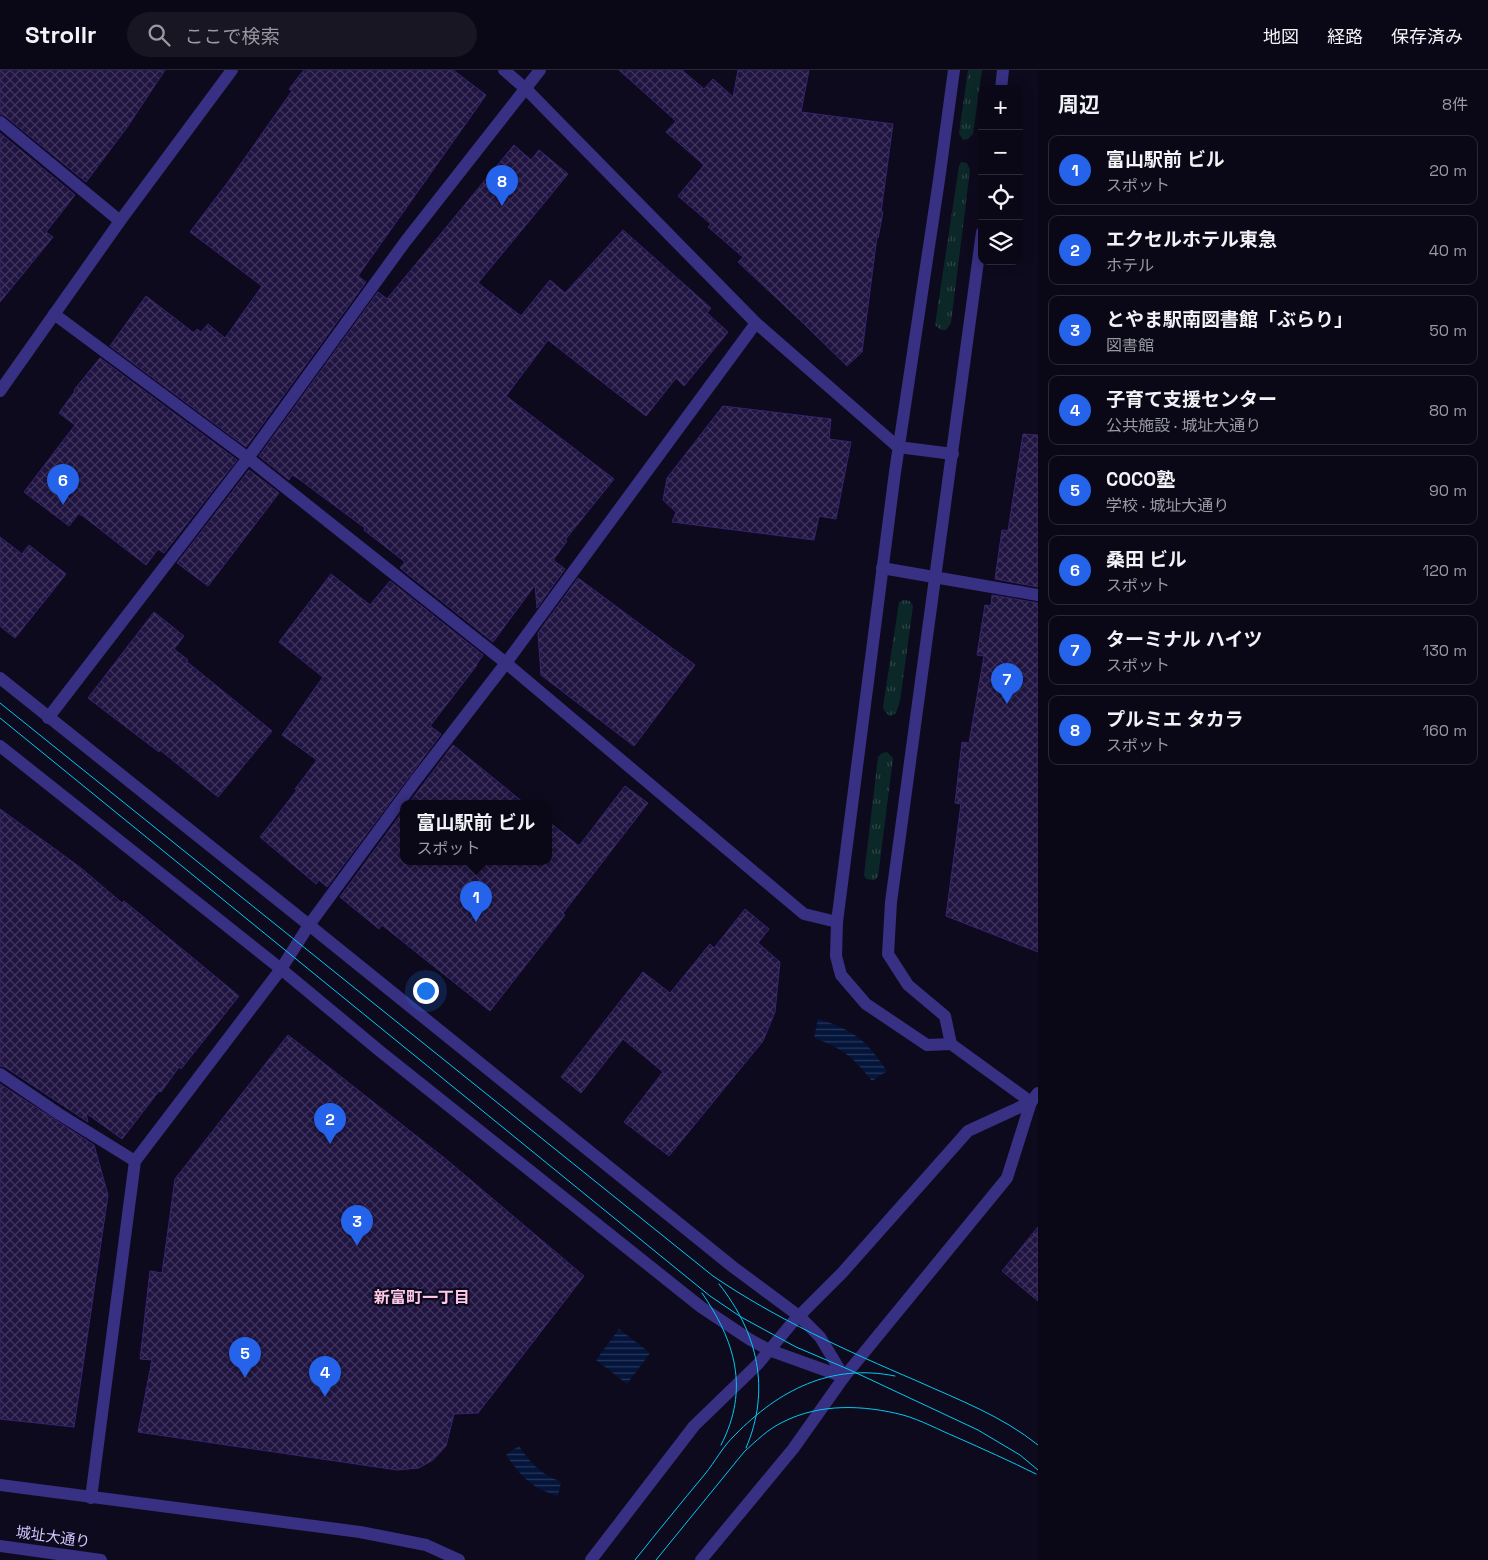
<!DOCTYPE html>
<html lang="ja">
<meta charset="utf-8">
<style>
:root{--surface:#0a0816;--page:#181623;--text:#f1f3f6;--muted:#999aa1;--line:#2a2935;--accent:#2563eb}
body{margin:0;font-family:"Space Grotesk","Noto Sans JP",sans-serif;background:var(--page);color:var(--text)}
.controls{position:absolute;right:15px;top:15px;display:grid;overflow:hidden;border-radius:10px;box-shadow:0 2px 12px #0003}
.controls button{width:45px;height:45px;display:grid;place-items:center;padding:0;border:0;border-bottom:1px solid var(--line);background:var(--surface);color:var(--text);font:25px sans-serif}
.you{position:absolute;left:425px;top:920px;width:18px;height:18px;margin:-12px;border:4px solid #fff;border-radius:50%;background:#1a73e8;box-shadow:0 0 0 8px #1a73e833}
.badge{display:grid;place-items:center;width:32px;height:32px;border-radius:50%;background:var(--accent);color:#fff;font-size:16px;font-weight:700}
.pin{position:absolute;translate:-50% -41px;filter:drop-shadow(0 1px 2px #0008)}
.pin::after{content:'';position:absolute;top:26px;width:18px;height:15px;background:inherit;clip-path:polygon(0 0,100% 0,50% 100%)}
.popup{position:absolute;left:400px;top:730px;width:152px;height:65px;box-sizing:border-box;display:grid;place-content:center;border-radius:10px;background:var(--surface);filter:drop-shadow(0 1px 4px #0005);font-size:16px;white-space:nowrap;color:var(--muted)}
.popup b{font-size:19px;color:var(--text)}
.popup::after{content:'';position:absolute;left:50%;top:100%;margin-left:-10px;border:10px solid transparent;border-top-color:var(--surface)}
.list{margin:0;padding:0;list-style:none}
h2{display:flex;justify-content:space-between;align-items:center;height:65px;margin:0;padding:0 20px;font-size:21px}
h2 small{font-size:16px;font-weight:400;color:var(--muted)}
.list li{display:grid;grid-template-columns:32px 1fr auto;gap:15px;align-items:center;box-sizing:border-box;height:70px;margin:0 10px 10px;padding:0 10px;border:1px solid var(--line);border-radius:10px}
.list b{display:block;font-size:19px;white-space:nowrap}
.list p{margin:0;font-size:16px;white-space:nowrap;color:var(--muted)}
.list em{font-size:16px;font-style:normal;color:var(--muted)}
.icon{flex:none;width:28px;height:28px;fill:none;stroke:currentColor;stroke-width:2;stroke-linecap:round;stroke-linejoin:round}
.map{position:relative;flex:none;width:1038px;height:1490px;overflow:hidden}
header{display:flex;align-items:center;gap:30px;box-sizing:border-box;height:70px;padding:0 25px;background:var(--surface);border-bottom:1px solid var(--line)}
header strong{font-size:24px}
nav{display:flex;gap:28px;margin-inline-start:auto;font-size:18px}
.search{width:350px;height:45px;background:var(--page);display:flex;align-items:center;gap:12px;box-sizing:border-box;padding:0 18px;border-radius:28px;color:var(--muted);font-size:19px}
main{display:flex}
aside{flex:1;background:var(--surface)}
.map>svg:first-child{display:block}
.grass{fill:url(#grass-tufts)}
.water{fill:url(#water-rules)}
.building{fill:url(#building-cross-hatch);stroke:#37246f}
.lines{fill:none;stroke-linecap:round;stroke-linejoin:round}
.minor{stroke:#383082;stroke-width:12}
.tertiary{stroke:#383082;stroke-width:12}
.tram{stroke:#00caf1;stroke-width:1}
.labels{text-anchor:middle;stroke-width:4.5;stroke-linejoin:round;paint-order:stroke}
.street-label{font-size:15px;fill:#d0c6ff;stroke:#0e0a1e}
.neighbourhood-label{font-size:16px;font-weight:bold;fill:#ffc8e8;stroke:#0e0a1e}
</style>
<header>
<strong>Strollr</strong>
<div class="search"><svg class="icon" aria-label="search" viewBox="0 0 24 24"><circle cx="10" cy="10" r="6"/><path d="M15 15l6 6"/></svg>ここで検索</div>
<nav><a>地図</a><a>経路</a><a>保存済み</a></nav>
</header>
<main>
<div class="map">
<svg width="1038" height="1490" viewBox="0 0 1038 1490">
<defs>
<pattern id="grass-tufts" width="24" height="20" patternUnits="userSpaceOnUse" patternTransform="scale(1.25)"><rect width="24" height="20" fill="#0c2728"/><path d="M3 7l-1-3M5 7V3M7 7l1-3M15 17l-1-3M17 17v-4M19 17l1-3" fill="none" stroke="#2e4548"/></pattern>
<pattern id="water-rules" width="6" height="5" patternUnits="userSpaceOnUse" patternTransform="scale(1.25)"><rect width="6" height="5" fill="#04153c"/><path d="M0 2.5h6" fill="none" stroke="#283659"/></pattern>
<pattern id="building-cross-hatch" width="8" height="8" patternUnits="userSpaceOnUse" patternTransform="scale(1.25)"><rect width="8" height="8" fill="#201440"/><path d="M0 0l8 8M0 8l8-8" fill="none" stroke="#3f355d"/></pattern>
</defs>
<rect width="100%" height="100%" fill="#0e0a1e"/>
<!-- grass -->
<g class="grass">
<polygon points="968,0 982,0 973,64 968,69 963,70 959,63"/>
<polygon points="961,92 967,93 970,100 951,253 946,260 941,260 935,255 959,96"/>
<polygon points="904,530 910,531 913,536 900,631 896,643 890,646 885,642 883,637 899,532"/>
<polygon points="887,682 893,688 878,807 874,810 866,809 864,805 878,687 882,683"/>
</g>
<!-- water -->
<g class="water">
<path d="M 818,949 C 854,960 866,970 887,1001 L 872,1011 C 853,987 844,979 814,968 Z"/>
<polygon points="619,1259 650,1283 627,1314 596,1290"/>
<path d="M 519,1376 C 532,1395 540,1403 561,1412 L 558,1426 C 531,1418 522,1407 506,1385 Z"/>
</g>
<!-- building -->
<g class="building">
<polygon points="0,0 165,0 128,56 86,112 5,46 0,44"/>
<polygon points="304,0 453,0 486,25 358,206 366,212 246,377 110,276 146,226 194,263 197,259 201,262 208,254 225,268 262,216 190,162 228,112 292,21 289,19"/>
<polygon points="619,0 682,0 704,19 713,9 733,27 738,0 809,0 801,42 893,54 881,142 883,142 878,168 877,167 862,282 847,296 803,253 738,192 743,187 708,157 711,154 678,126 704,95 666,62 676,51"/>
<polygon points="0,63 75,125 46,162 53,167 0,232"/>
<polygon points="514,75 531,90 539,80 568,104 478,213 521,246 550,210 565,223 623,160 711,238 707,243 728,262 684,316 676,308 646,346 548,270 506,326 614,409 565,470 567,471 553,490 565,499 537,538 535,515 493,572 400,498 405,492 364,460 365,458 296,407 292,405 289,410 259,386 378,222 387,229"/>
<polygon points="100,288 237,390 164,483 158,479 146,495 79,443 69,456 24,422 75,355 59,343 75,321 74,320"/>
<polygon points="723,336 831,349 829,369 851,372 836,449 819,446 814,470 672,452 676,442 663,430 667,408"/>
<polygon points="1023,364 1038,365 1038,517 995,509 1002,460 1008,461"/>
<polygon points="249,400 279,423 208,516 177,493"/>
<polygon points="0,467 22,484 29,475 66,504 15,568 0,556"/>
<polygon points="331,504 370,535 390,511 483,585 476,595 477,595 430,656 441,664 327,817 319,810 316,814 260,767 297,720 295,719 317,690 282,665 323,607 279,572"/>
<polygon points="578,508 695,595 634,676 541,605 538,563"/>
<polygon points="992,525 1038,533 1038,882 946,846 961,734 955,733 962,672 969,673 984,586 977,585 985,535 991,536"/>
<polygon points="154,542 184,566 174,579 188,590 186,591 272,661 218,727 160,680 159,682 88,628"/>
<polygon points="453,675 524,733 409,733"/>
<polygon points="625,716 648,733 563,843 565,845 490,941 382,855 379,859 340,827 404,740 404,791 548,791 548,751 579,776"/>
<polygon points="0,739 81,798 122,833 124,831 239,926 181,999 179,997 161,1022 159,1021 122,1069 86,1043 88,1052 5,997 0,996"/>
<polygon points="745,839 769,859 758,873 780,892 775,942 763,971 669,1086 624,1052 663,1002 623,969 581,1023 561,1007 643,902 670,923 710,874 714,878"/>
<polygon points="288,965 447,1090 584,1206 478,1343 454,1344 446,1376 433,1390 419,1398 397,1400 138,1362 152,1290 140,1289 150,1201 162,1203 175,1109"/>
<polygon points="0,1014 94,1075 108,1125 74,1357 0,1349"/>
<polygon points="1038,1157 1038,1231 1002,1201"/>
</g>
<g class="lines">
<!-- minor -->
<g class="minor">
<polyline points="0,52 120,151"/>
<polyline points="54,244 248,388 506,593 804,844 837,852"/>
<polyline points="882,498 1038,525"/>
<polyline points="0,608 309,855"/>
<polyline points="48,648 248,388 405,172 540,0"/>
<polyline points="0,1004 59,1044 135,1091"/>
<polyline points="91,1428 135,1091 281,899 309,855 415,711 506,593 756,253"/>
</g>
<!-- tertiary -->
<g class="tertiary">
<polyline points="504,0 526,19 756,253 898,377 953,384"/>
<polyline points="954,0 939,110 895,402 837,852 836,886 841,905 866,934 927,975 951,974 1031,1032"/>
<polyline points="1001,19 1003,0"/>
<polyline points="0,321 120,151 232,0"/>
<polyline points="0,676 281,899 381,982 701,1237 749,1269 769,1280 844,1307"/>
<polyline points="309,855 733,1197 799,1246 820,1267 844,1307"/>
<polyline points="951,974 945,946 908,915 888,884 891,832 982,162"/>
<polyline points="0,1415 360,1462 426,1475 459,1490"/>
<polyline points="0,1476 101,1490"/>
<polyline points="591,1490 694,1356 758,1294 792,1253 842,1203 968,1061 1031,1032"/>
<polyline points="701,1490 793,1379 844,1307 1007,1108 1031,1032 1038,1023"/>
</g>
<!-- tram -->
<g class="tram">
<path d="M 0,633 L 713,1206 C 776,1249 847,1281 917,1311 C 959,1330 1002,1346 1038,1375"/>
<polyline points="0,648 710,1226 741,1247 796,1277 850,1300 978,1360 1020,1385 1038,1400"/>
<path d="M 719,1214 C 758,1263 771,1320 746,1378"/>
<path d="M 702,1223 C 735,1271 750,1319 721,1375"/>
<path d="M 635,1490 C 658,1461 681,1433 705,1404 C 715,1392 723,1376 735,1365 C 779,1320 831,1293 895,1306"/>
<path d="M 656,1490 L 744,1382 C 756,1371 768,1359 783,1352 C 820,1333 864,1335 903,1345 C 921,1350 939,1360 956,1367 C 983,1379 1010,1391 1036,1404"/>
</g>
</g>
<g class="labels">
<!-- street labels -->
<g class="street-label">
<text transform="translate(53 1467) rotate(8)" y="5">城址大通り</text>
</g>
<!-- neighbourhood labels -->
<g class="neighbourhood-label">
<text x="422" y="1233">新富町一丁目</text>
</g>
</g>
</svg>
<div class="controls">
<button>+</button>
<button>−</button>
<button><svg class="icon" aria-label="locate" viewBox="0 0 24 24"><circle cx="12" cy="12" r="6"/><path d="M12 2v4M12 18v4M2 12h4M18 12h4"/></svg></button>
<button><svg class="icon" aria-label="layers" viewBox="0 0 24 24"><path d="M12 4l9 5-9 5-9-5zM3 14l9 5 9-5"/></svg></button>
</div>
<div class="you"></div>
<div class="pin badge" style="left:476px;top:852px">1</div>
<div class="popup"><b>富山駅前 ビル</b>スポット</div>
<div class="pin badge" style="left:330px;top:1074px">2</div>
<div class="pin badge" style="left:357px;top:1176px">3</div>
<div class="pin badge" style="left:325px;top:1327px">4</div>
<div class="pin badge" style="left:245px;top:1308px">5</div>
<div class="pin badge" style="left:63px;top:435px">6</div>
<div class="pin badge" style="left:1007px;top:634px">7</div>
<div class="pin badge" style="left:502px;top:136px">8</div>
</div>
<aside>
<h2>周辺<small>8件</small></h2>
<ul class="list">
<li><span class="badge">1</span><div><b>富山駅前 ビル</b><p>スポット</p></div><em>20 m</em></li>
<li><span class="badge">2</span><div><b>エクセルホテル東急</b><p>ホテル</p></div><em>40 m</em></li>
<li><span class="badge">3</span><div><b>とやま駅南図書館「ぶらり」</b><p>図書館</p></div><em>50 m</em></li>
<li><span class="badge">4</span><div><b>子育て支援センター</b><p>公共施設 · 城址大通り</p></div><em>80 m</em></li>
<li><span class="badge">5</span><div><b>COCO塾</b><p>学校 · 城址大通り</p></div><em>90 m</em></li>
<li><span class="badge">6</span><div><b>桑田 ビル</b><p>スポット</p></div><em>120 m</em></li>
<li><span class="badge">7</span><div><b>ターミナル ハイツ</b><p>スポット</p></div><em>130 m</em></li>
<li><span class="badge">8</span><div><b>プルミエ タカラ</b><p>スポット</p></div><em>160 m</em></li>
</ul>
</aside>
</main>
